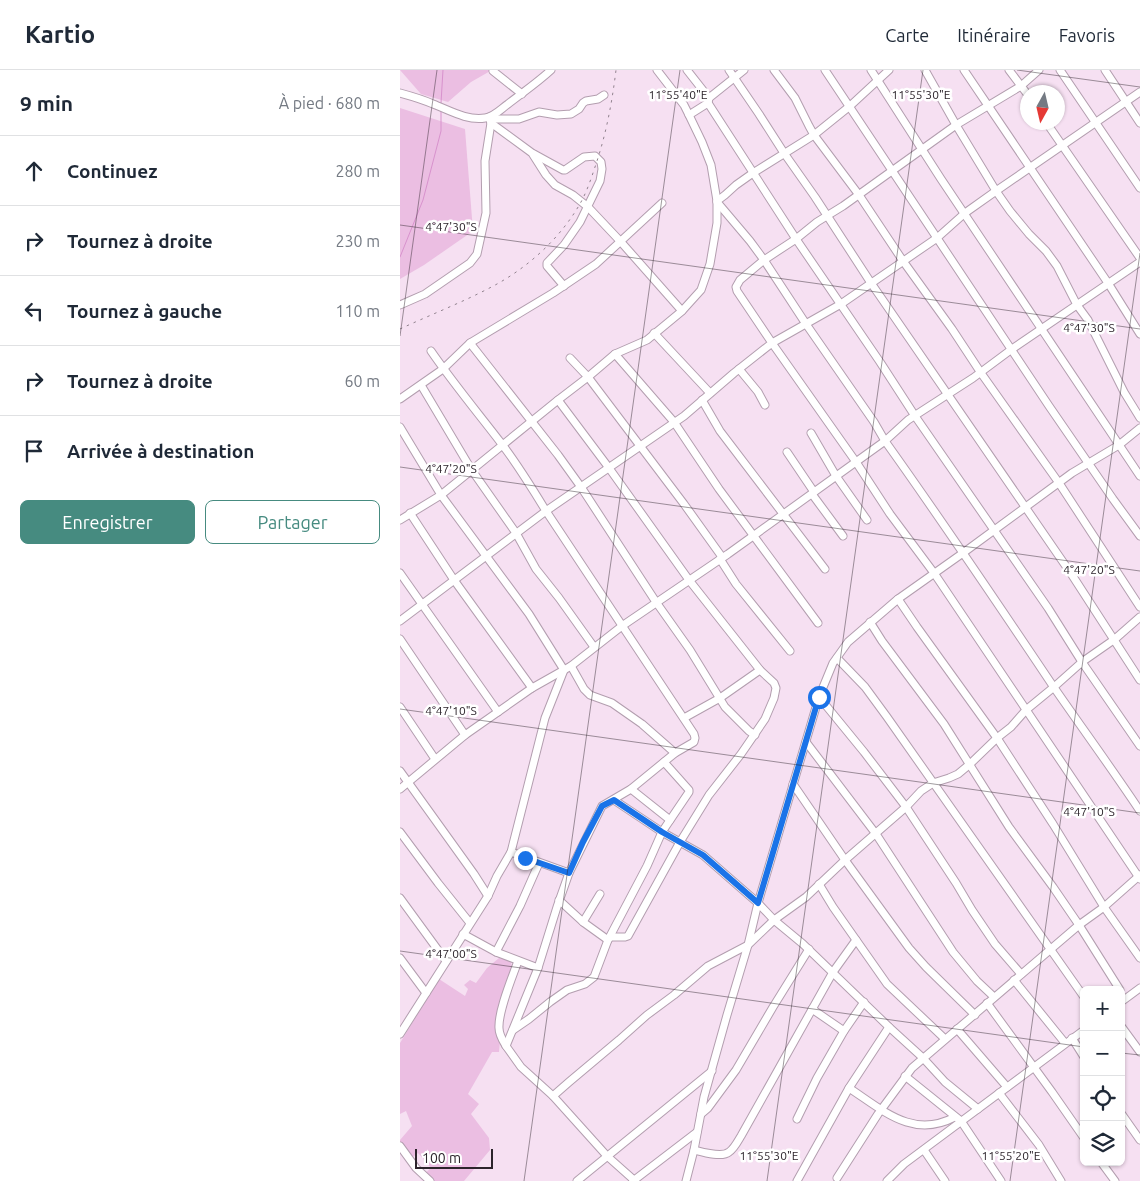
<!DOCTYPE html>
<html lang="fr">
<meta charset="utf-8">
<style>
:root{--surface:#fff;--page:#f6f6f7;--text:#1f2937;--muted:#747a83;--line:#e0e1e3;--accent:#468b80}
body{margin:0;font-family:Ubuntu,sans-serif;background:var(--page);color:var(--text)}
.controls{position:absolute;right:15px;bottom:15px;display:grid;overflow:hidden;border-radius:8px;box-shadow:0 1px 4px #0004}
.controls button{width:45px;height:45px;display:grid;place-items:center;padding:0;border:0;border-bottom:1px solid var(--line);background:var(--surface);color:var(--text);font:25px sans-serif}
.compass{position:absolute;left:620px;top:15px;width:45px;height:45px;border-radius:50%;background:var(--surface);box-shadow:0 1px 4px #0004;rotate:188deg}
.scale{position:absolute;left:15px;bottom:12px;width:78px;box-sizing:border-box;padding-left:5px;border:2px solid #2c242b;border-top:0;font-size:14px;line-height:18px;white-space:nowrap;color:#2c242b;-webkit-text-stroke:4px #fff;paint-order:stroke}
.stop{position:absolute;width:15px;height:15px;margin:-11px;border:4px solid #1a73e8;border-radius:50%;background:#fff}
.stop.end{background:#1a73e8;border-color:#fff;box-shadow:0 1px 5px #0008}
.list{margin:0;padding:0;list-style:none}
h2{display:flex;justify-content:space-between;align-items:center;height:65px;margin:0;padding:0 20px;font-size:21px}
h2 small{font-size:16px;font-weight:400;color:var(--muted)}
.list li{display:grid;grid-template-columns:32px 1fr auto;gap:15px;align-items:center;box-sizing:border-box;height:70px;padding:0 20px;border-top:1px solid var(--line)}
.list b{display:block;font-size:19px;white-space:nowrap}
.list em{font-size:16px;font-style:normal;color:var(--muted)}
.actions{display:flex;gap:10px;padding:15px 20px}
.actions a{flex:1;padding:11px 0;border:1px solid var(--accent);border-radius:8px;text-align:center;font-size:18px;color:var(--accent)}
.actions .main{background:var(--accent);color:#fff}
.icon{flex:none;width:28px;height:28px;fill:none;stroke:currentColor;stroke-width:2;stroke-linecap:round;stroke-linejoin:round}
.map{position:relative;flex:none;width:740px;height:1111px;overflow:hidden}
header{display:flex;align-items:center;gap:30px;box-sizing:border-box;height:70px;padding:0 25px;background:var(--surface);border-bottom:1px solid var(--line)}
header strong{font-size:24px}
nav{display:flex;gap:28px;margin-inline-start:auto;font-size:18px}
main{display:flex}
aside{flex:1;background:var(--surface)}
.map>svg:first-child{display:block}
.green{fill:#ebbee2}
.lines{fill:none;stroke-linecap:round;stroke-linejoin:round}
.stream{stroke:#d892cd;stroke-width:1}
.minor-casing{stroke:#b39eaf;stroke-width:9}
.minor{stroke:#fff;stroke-width:7}
.rail{stroke:#91828e;stroke-width:1;stroke-dasharray:2.5 5;stroke-linecap:butt}
.route{stroke:#1a73e8;stroke-width:6}
.ticks{fill:none;stroke:#2c242b;stroke-width:1;stroke-opacity:0.45}
.ticks-label{font-size:12px;text-anchor:middle;fill:#2c242b;stroke:#fff;stroke-width:5;stroke-linejoin:round;paint-order:stroke}
</style>
<header>
<strong>Kartio</strong>
<nav><a>Carte</a><a>Itinéraire</a><a>Favoris</a></nav>
</header>
<main>
<aside>
<h2>9 min<small>À pied · 680 m</small></h2>
<ul class="list">
<li><svg class="icon" aria-label="ahead" viewBox="0 0 24 24"><path d="M12 20V5M6 11l6-6 6 6"/></svg><div><b>Continuez</b></div><em>280 m</em></li>
<li><svg class="icon" aria-label="right" viewBox="0 0 24 24"><path d="M7 20v-9h11M14 6l5 5-5 5"/></svg><div><b>Tournez à droite</b></div><em>230 m</em></li>
<li><svg class="icon" aria-label="left" viewBox="0 0 24 24"><path d="M17 20v-9H6M10 6l-5 5 5 5"/></svg><div><b>Tournez à gauche</b></div><em>110 m</em></li>
<li><svg class="icon" aria-label="right" viewBox="0 0 24 24"><path d="M7 20v-9h11M14 6l5 5-5 5"/></svg><div><b>Tournez à droite</b></div><em>60 m</em></li>
<li><svg class="icon" aria-label="arrive" viewBox="0 0 24 24"><path d="M6 21V4h12l-3 4 3 4H6"/></svg><div><b>Arrivée à destination</b></div></li>
</ul>
<div class="actions"><a class="main">Enregistrer</a><a>Partager</a></div>
</aside>
<div class="map">
<svg width="740" height="1111" viewBox="0 0 740 1111">
<rect width="100%" height="100%" fill="#f6e0f2"/>
<!-- green -->
<g class="green">
<polygon points="0,0 92,0 71,12 48,32 21,24"/>
<polygon points="0,38 65,59 73,161 24,195 0,209"/>
<polygon points="99,888 110,890 113,899 96,948 100,970 99,982 92,982 68,1024 79,1034 71,1044 89,1068 90,1080 64,1111 28,1111 22,1106 31,1098 18,1083 9,1090 0,1079 0,1070 12,1056 6,1041 0,1044 0,973 39,909 65,926 68,919 64,915 70,910 76,913 87,898"/>
</g>
<g class="lines">
<!-- stream -->
<g class="stream">
<polyline points="41,33 43,0"/>
<polyline points="0,187 23,130 41,61 41,40"/>
</g>
<defs>
<g id="minor">
<polyline points="287,0 309,28"/>
<polyline points="329,0 359,44 384,83 415,127 471,213 672,505 740,610"/>
<polyline points="374,0 395,28 409,56 414,65 459,125 503,191 552,259 581,303 659,413 740,537"/>
<polyline points="425,0 649,336 713,429 740,466"/>
<polyline points="471,0 541,109 740,406"/>
<polyline points="525,0 556,55 596,121 610,141 629,164 646,181 657,196 677,235 688,250 724,322 740,348"/>
<polyline points="564,0 708,213 740,264"/>
<polyline points="609,0 628,25"/>
<polyline points="660,0 740,118"/>
<polyline points="705,0 740,53"/>
<polyline points="93,1 122,24"/>
<polyline points="740,22 596,121 565,143 537,168 441,234 372,273 456,392 490,444 534,503 740,809"/>
<path d="M 0,23 C 11,26 22,29 33,34 C 49,40 67,51 85,48 C 94,47 101,39 108,34 C 122,23 137,13 151,0"/>
<polyline points="308,33 396,169 480,292 515,346 648,538 682,592 740,676"/>
<polyline points="289,45 308,33 309,28 344,0"/>
<polyline points="90,49 119,49 139,42 157,45 171,44 179,39 183,33 186,31 198,29 204,25"/>
<polyline points="646,52 740,188"/>
<polyline points="91,53 132,83 146,105 155,115 173,125 188,137 221,172 282,241"/>
<polyline points="134,84 163,100 165,100 184,87 195,86 201,92 202,99 200,111 180,152 164,175 147,193 147,196 164,216"/>
<polyline points="317,131 325,125 336,115 353,103 414,65 450,36 489,0"/>
<path d="M 317,132 L 350,171 L 364,190 L 406,254 L 474,352 L 485,371 C 543,452 598,534 653,616 C 682,658 712,699 740,741"/>
<polyline points="0,235 25,224 70,193 77,184 86,143 85,91 91,53 89,47"/>
<polyline points="254,263 310,323"/>
<polyline points="70,273 158,385 181,417 256,532 290,580 325,637 349,661 355,665"/>
<polyline points="215,284 274,352 319,419 418,553"/>
<polyline points="170,288 188,307 284,434 322,487"/>
<polyline points="339,299 358,322 365,335"/>
<polyline points="21,315 71,399 116,463 136,499 159,528 194,577"/>
<polyline points="0,329 43,299 70,273 153,223 196,194 262,133"/>
<polyline points="158,330 209,398 289,510 360,600 374,613 376,618 374,628 365,649 341,684 309,725 280,772 228,866 225,867 210,867"/>
<polyline points="302,330 320,361 425,499"/>
<polyline points="0,357 41,425 129,544 164,600 145,648 111,782 97,806 88,826 0,964"/>
<polyline points="411,363 436,406 467,450"/>
<polyline points="387,382 414,422"/>
<polyline points="412,424 443,466"/>
<polyline points="10,443 54,510 132,618"/>
<polyline points="0,450 41,425 158,330 188,307 215,284 247,270 282,241 301,220 310,194 317,153 317,131 311,95 302,72 289,45 284,35 257,0"/>
<polyline points="320,489 336,514 390,581"/>
<polyline points="0,503 98,642"/>
<polyline points="498,529 517,557 597,668 653,754 704,837 740,888"/>
<path d="M 0,551 L 146,441 C 132,418 118,395 101,373 C 78,343 53,313 31,281"/>
<polyline points="470,552 482,571 544,654 609,757 653,817 679,855 720,920"/>
<polyline points="0,569 65,665"/>
<polyline points="437,588 465,617 487,647 684,927"/>
<polyline points="171,596 184,619 190,625 212,633 242,654 275,683"/>
<polyline points="419,627 464,682 506,737 556,813 572,840 595,874 621,904"/>
<polyline points="0,637 35,689"/>
<polyline points="284,648 320,628 360,600"/>
<polyline points="406,672 476,764 553,882 577,911 594,927"/>
<polyline points="0,701 74,804 88,826"/>
<polyline points="393,714 445,790 509,878 526,897 575,945"/>
<polyline points="0,719 65,665 132,618 171,596 222,556 328,484 485,371 508,350 573,308 612,279 740,192"/>
<polyline points="231,719 270,750"/>
<polyline points="214,730 262,762 303,785 358,833 374,850 403,874 489,957 523,988 545,1012 578,1039"/>
<polyline points="0,762 38,813 70,853"/>
<polyline points="111,782 169,803"/>
<polyline points="419,814 433,837 487,914 545,969"/>
<polyline points="0,828 46,891"/>
<polyline points="159,830 183,852 208,870"/>
<polyline points="183,852 200,824"/>
<polyline points="63,864 96,882 138,898"/>
<polyline points="96,882 120,836 139,793"/>
<polyline points="0,888 26,923"/>
<polyline points="614,910 665,973"/>
<polyline points="721,932 740,918"/>
<polyline points="587,933 652,1022 684,1068"/>
<polyline points="412,939 444,961"/>
<polyline points="721,956 740,982"/>
<polyline points="557,959 607,1017"/>
<polyline points="113,960 129,949 150,932 167,920 185,914 194,907 208,870 247,796 262,762 289,722 289,720 264,692"/>
<polyline points="672,968 684,987"/>
<path d="M 106,976 C 103,971 99,965 99,958 C 98,941 112,908 118,891"/>
<polyline points="505,1006 561,1051 601,1111"/>
<path d="M 449,1018 C 484,1041 513,1069 555,1047"/>
<polyline points="599,1023 639,1075 661,1111"/>
<polyline points="153,1026 169,1012 219,970 247,945 274,925 308,896 348,875 374,850 406,827 445,790 506,737 521,721 533,713 549,708 558,704 570,694 597,668 611,657 626,640 654,617 682,592 715,569 740,547"/>
<polyline points="721,1043 740,1070"/>
<polyline points="301,1044 308,1038 336,1000 373,937 409,879"/>
<polyline points="397,1049 417,1008 444,961 464,932"/>
<polyline points="0,1076 16,1098 30,1111"/>
<path d="M 294,1080 C 302,1082 322,1088 329,1082 C 334,1079 338,1071 341,1066 L 433,902 L 456,870"/>
<polyline points="524,1080 545,1111"/>
<polyline points="701,1092 715,1111"/>
<polyline points="437,1108 478,1044 512,998 679,855 704,837 740,805"/>
<polyline points="234,1110 207,1086 153,1026 121,997 106,976 138,898 157,837 169,803 202,736 231,719 275,683 294,672 295,668 294,664 146,441 284,346 334,303 372,273 337,221 336,217 340,210 364,190 396,169 417,152 443,136 556,55 621,16 639,0"/>
<polyline points="177,1111 312,1001"/>
<polyline points="233,1111 297,1062"/>
<polyline points="286,1111 294,1080 304,1027 327,945 348,875 358,833 419,627 433,593 448,572 498,529 563,483 672,403 719,375 740,358"/>
<polyline points="397,1111 449,1018 489,957"/>
<polyline points="487,1111 504,1094 684,960"/>
</g>
</defs>
<!-- minor casing -->
<use href="#minor" class="minor-casing"/>
<!-- minor -->
<use href="#minor" class="minor"/>
<!-- rail -->
<path class="rail" d="M 0,259 C 32,244 66,231 97,214 C 131,195 162,166 181,132 C 187,121 191,109 195,97 C 206,65 212,33 216,0"/>
</g>
<g class="lines">
<!-- route -->
<polyline class="route" points="125,788 169,803 183,772 202,736 214,730 262,762 303,785 358,833 419,627"/>
</g>
<!-- ticks -->
<path class="ticks" d="M 617,0 L 740,17M 0,155 L 740,259M 0,266 L 37,0M 0,397 L 740,501M 0,639 L 740,743M 0,881 L 684,977M 721,983 L 740,985M 124,1111 L 280,0M 367,1111 L 523,0M 610,1111 L 740,183"/>
<g class="ticks-label">
<text x="278" y="29">11°55'40"E</text>
<text x="521" y="29">11°55'30"E</text>
<text x="51" y="161">4°47'30"S</text>
<text x="689" y="262">4°47'30"S</text>
<text x="51" y="403">4°47'20"S</text>
<text x="689" y="504">4°47'20"S</text>
<text x="51" y="645">4°47'10"S</text>
<text x="689" y="746">4°47'10"S</text>
<text x="51" y="888">4°47'00"S</text>
<text x="369" y="1090">11°55'30"E</text>
<text x="611" y="1090">11°55'20"E</text>
</g>
</svg>
<div class="controls">
<button>+</button>
<button>−</button>
<button><svg class="icon" aria-label="locate" viewBox="0 0 24 24"><circle cx="12" cy="12" r="6"/><path d="M12 2v4M12 18v4M2 12h4M18 12h4"/></svg></button>
<button><svg class="icon" aria-label="layers" viewBox="0 0 24 24"><path d="M12 4l9 5-9 5-9-5zM3 14l9 5 9-5"/></svg></button>
</div>
<svg class="compass" viewBox="-18 -18 36 36"><path d="M0-13l5 13h-10z" fill="#e53935"/><path d="M0 13l5-13h-10z" fill="#747a83"/></svg>
<div class="scale">100 m</div>
<div class="stop" style="left:419px;top:627px"></div>
<div class="stop end" style="left:125px;top:788px"></div>
</div>
</main>
